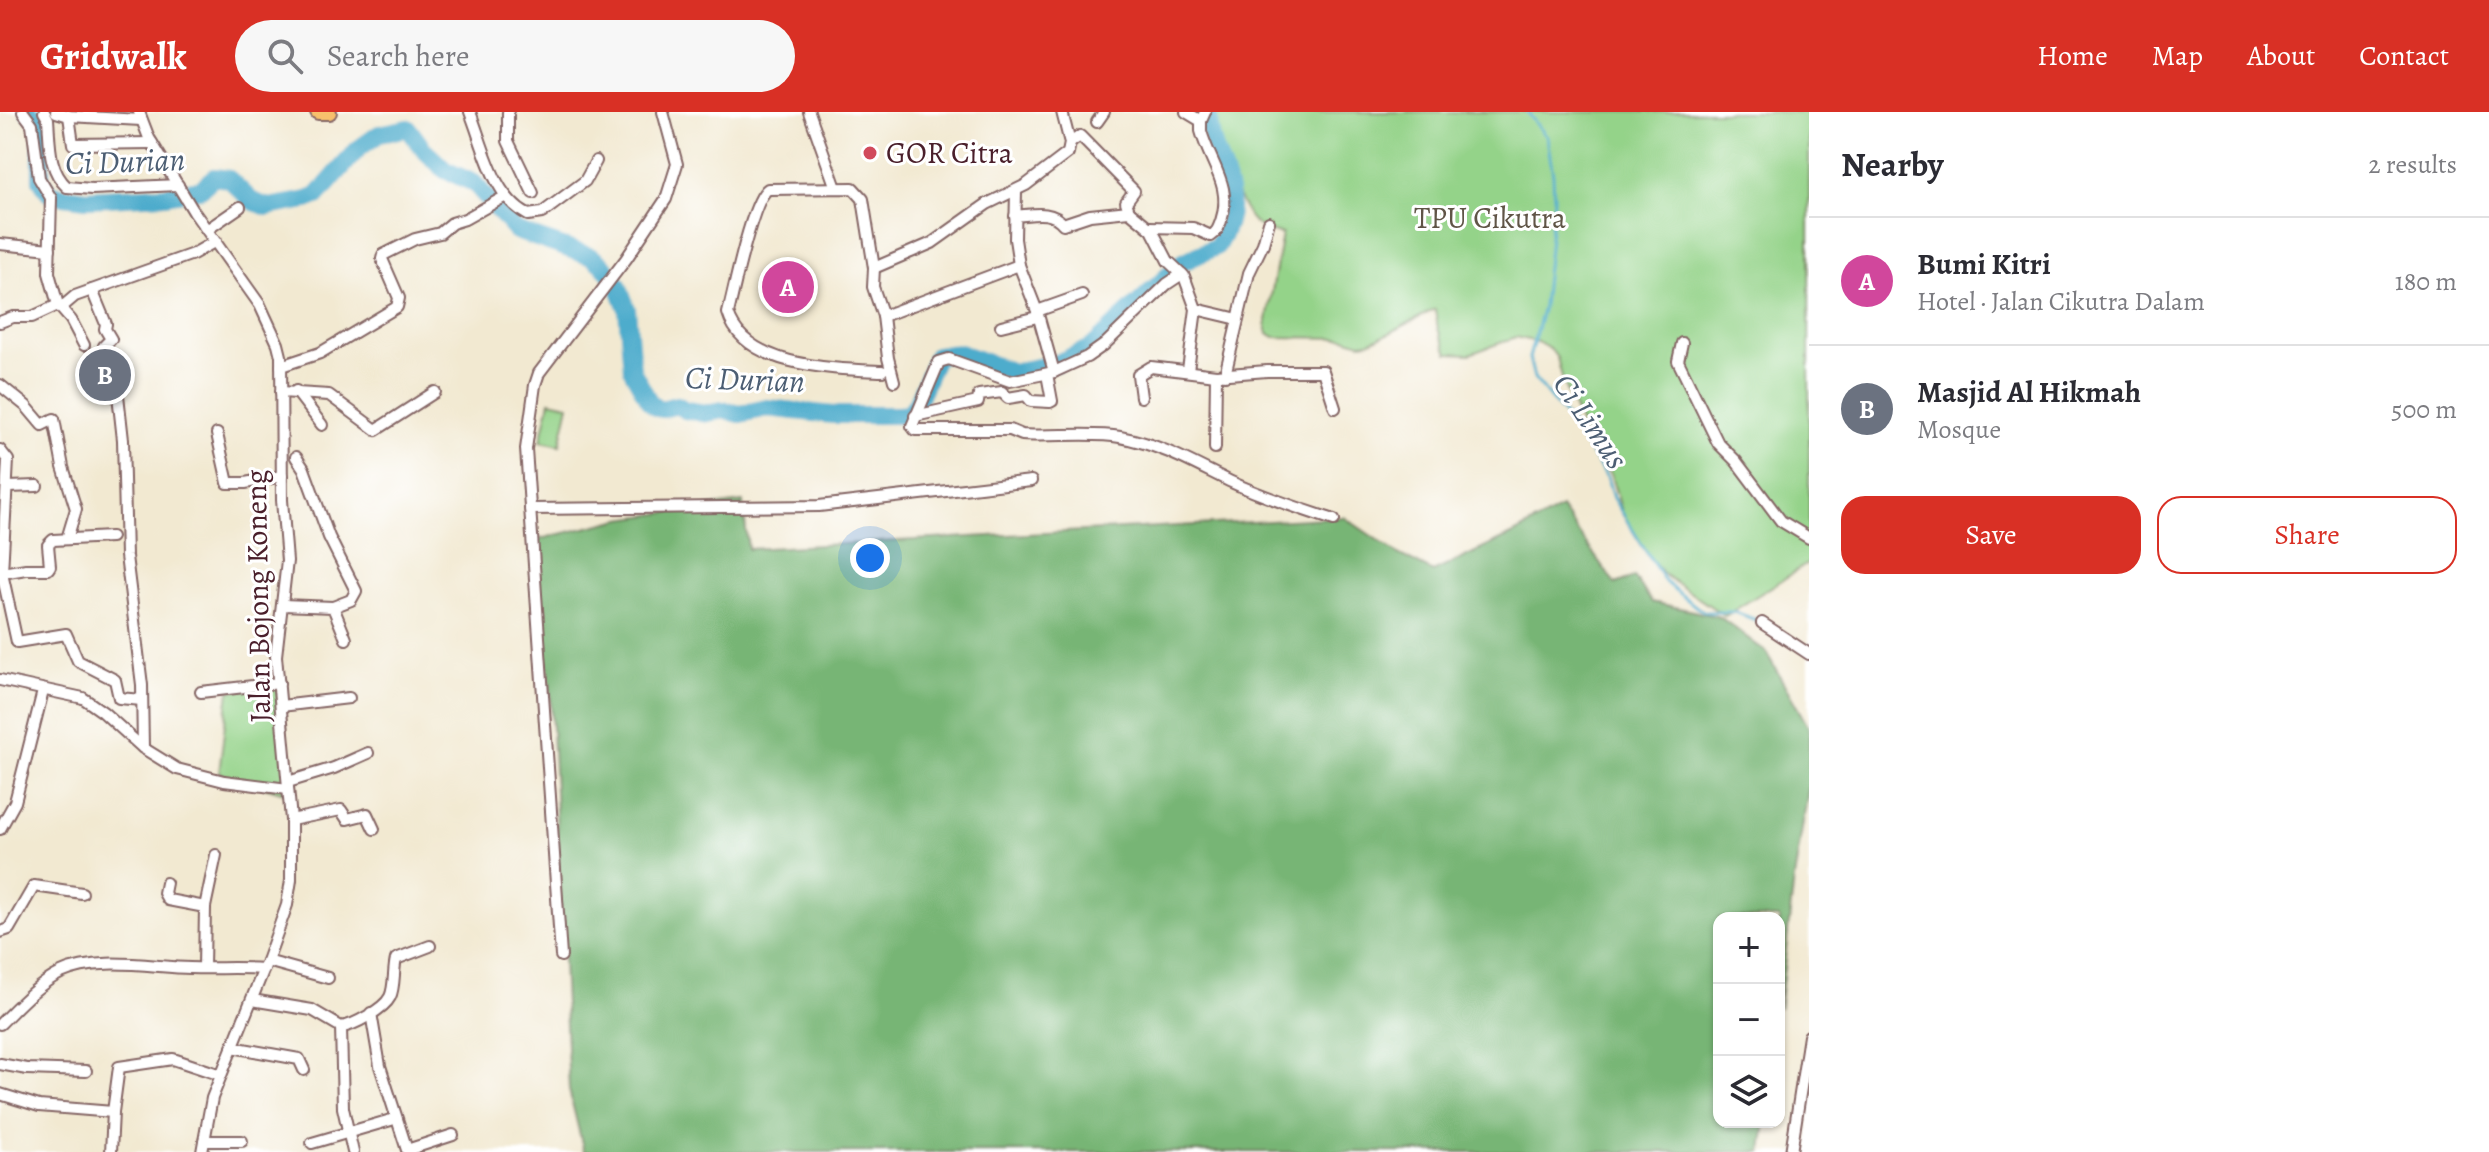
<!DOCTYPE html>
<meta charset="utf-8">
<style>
:root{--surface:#fff;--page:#f7f7f7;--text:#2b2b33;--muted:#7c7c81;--line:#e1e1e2;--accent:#d93025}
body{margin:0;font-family:Alegreya,serif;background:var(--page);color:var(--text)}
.controls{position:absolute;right:24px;bottom:24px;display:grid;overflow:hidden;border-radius:16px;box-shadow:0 2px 6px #0004}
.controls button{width:72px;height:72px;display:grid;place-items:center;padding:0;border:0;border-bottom:2px solid var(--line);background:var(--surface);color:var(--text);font:40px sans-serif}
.you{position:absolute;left:870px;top:446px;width:28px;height:28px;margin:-20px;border:6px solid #fff;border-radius:50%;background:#1a73e8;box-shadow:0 0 0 12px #1a73e833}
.badge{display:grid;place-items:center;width:52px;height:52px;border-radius:50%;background:var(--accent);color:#fff;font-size:26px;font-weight:700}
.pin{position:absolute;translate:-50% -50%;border:4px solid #fff;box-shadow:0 2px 8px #0006}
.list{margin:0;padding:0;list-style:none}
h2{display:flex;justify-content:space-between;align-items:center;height:104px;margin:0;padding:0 32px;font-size:34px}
h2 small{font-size:26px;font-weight:400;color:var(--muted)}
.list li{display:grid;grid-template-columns:52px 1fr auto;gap:24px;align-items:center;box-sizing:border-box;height:128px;padding:0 32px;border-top:2px solid var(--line)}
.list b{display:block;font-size:30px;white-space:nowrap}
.list p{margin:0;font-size:26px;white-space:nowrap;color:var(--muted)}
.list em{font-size:26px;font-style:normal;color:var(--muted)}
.actions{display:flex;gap:16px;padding:24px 32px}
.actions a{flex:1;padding:18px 0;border:2px solid var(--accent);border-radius:24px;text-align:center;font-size:28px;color:var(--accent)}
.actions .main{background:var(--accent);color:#fff}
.icon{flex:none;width:44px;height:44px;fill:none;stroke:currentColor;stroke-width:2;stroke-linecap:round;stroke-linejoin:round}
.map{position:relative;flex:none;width:1809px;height:1040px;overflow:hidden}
header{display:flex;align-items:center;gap:48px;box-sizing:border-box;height:112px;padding:0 40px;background:var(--accent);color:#fff}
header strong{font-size:38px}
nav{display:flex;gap:44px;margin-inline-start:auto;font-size:28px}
.search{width:560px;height:72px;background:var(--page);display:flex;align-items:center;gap:20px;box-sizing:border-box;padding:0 28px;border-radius:44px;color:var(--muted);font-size:30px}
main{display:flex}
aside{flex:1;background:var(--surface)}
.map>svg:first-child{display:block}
.green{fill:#94d389;stroke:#6f795a;stroke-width:2}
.forest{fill:#77b575;stroke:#606a50;stroke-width:2}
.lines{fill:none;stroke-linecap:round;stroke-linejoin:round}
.stream{stroke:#4eaccc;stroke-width:3}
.river{stroke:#4eaccc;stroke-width:18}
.minor-casing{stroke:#856665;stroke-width:14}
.major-casing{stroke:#856665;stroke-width:18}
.minor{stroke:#fff;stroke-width:10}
.major{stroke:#f7c06c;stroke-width:14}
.poi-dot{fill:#d1495b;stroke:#fff;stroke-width:3}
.labels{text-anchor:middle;stroke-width:6;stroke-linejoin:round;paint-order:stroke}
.poi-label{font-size:30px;fill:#4a1f2b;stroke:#fff;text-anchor:start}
.park-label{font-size:30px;fill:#605547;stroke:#fff}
.street-label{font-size:30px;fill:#4a1f2b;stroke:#fff}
.water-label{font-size:32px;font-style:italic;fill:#4c5e73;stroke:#fff}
</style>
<header>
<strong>Gridwalk</strong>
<div class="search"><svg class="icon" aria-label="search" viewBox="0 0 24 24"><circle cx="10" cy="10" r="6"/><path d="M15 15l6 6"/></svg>Search here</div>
<nav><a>Home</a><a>Map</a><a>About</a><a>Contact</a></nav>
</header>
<main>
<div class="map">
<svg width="1809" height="1040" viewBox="0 0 1809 1040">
<rect width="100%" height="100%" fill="#fff"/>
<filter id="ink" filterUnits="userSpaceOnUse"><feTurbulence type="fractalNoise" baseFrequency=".0125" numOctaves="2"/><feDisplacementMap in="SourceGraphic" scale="16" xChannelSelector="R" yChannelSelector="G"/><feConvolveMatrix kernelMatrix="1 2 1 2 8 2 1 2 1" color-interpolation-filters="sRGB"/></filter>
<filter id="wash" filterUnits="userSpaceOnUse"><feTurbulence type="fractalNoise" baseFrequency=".006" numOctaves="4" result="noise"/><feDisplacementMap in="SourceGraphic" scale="32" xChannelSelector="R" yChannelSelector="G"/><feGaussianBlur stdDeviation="1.8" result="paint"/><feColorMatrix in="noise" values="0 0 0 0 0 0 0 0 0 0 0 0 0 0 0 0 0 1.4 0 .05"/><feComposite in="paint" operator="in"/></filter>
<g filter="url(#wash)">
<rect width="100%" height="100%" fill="#f2e9d1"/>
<!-- green -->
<g class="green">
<path d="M 1213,0 L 1809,0 L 1809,451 L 1725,504 L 1663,462 L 1651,448 L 1623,403 L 1611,364 L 1586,324 L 1564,273 L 1557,246 L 1551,238 L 1537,230 L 1516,225 L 1470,242 L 1448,241 L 1438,217 L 1435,197 L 1388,222 L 1368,230 L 1361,231 L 1345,226 L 1274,225 L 1268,221 L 1266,214 L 1282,122 C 1272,121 1262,117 1254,110 C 1239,97 1213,21 1213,0 Z"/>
<polygon points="550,289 569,293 560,333 541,329"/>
<polygon points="276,573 288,682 219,661 229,579"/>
</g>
<!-- forest -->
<polygon class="forest" points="743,390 748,437 1344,405 1398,442 1433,460 1514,422 1561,396 1615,472 1634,465 1652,490 1720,505 1766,540 1809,616 1809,672 1794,767 1779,897 1779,806 1719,806 1719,1010 1766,1010 1762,1040 584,1040 569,978 550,574 532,429 621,407"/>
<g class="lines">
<!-- stream -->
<polyline class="stream" points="1527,0 1547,25 1553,63 1554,86 1543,194 1529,246 1534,266 1573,314 1607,366 1613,386 1665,470 1698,496 1706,500 1735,500 1761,510"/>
<!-- river -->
<path class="river" d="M 29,0 L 41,11 L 41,68 L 50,82 L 86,87 L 164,83 L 201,77 L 214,65 L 229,67 L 252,89 L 268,95 L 307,88 L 317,84 L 358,37 L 379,22 L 408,16 L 424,38 L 445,58 L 474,71 L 516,119 L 592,145 L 604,154 L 618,173 L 627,197 L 632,258 L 649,289 L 657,296 L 662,297 L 677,293 L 685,298 L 706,301 L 724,298 L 740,302 L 767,296 L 833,303 L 902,303 L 911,299 L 916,292 L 937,243 L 960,241 L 1013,260 L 1057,251 L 1091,236 L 1181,151 L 1217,134 C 1252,78 1207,52 1209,0"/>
</g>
</g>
<g filter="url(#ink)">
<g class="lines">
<defs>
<g id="minor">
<polyline points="23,0 32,12 39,66 51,86 49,161 58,193 71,208 84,233"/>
<path d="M 44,0 L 48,7 C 50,31 48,58 67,75 L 92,77 L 178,73"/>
<polyline points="56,0 69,4 141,8"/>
<polyline points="139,0 149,26 194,100 260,193 278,232 281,244 282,388 287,449 276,544 291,708 291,768 287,793 267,849 212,986 202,1040"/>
<path d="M 470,0 C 484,35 493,85 528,103 L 542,101 L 585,69 L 596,49"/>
<polyline points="508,0 508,29 533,81"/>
<polyline points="809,0 836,76"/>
<polyline points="1062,0 1070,31"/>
<polyline points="1186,0 1201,9"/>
<polyline points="69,4 73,32 152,31"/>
<polyline points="1097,10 1104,0"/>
<polyline points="1070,31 1080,24 1134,79 1126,90 1129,99"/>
<polyline points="1016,79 1015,127 1019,153 1037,199 1054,260"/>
<path d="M 1015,104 C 1032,103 1051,97 1063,112 L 1090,103 L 1129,99 L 1152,118 L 1168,149 L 1184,164 L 1196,197 L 1188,258"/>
<path d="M 1149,115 L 1193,116 L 1211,124 C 1217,120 1218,117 1221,109 C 1233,74 1210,52 1201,19 L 1201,9 L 1205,0"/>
<polyline points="208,117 240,95"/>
<polyline points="0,132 50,137"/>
<polyline points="874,156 932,131 987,92 1026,73 1068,41 1070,31"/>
<path d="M 1182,162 L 1167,172 L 1104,233 L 1087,245 L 1054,260 L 1010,269 L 949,247 L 939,250 L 912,314 L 915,318 L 1010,318 L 1022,323 C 1052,325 1092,320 1120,325 C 1162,333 1192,351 1229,369 C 1263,385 1298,396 1334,408"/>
<polyline points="92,178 106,212 105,217 111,227 104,234 116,265 123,328 126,444 142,573 143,636"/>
<polyline points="62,195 75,184 193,142 216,129"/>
<polyline points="1196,197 1238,207"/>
<polyline points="1037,199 1082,183"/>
<polyline points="883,204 1019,153"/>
<polyline points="0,210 13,205 32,205 58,193"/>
<polyline points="1001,214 1037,205"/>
<polyline points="1682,231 1678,249 1718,331 1736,349 1781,409 1809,426"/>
<polyline points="281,254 320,241 397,195 399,186 382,147 383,143 415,127 440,121 452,111 465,107 506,84"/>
<path d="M 882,259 C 836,257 744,256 728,201 C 734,178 752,87 768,77 L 853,76 L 863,87 L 874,156 L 873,175 L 883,204 L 888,246 L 894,269"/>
<polyline points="1225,263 1249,161 1263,132 1269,110"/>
<polyline points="0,273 26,294 42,313 54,307 63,355 76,397 67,427"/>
<polyline points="296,279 322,313"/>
<polyline points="281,280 329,283 376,318 435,280"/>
<polyline points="1141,285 1138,263 1151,255 1216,263 1267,259 1323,259 1335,296"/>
<polyline points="915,304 978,290 979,283 1002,280 1008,286 1026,283 1031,289 1050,290 1052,289 1047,262"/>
<polyline points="217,322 228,371 245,371 282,364"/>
<polyline points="1215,336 1216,263"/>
<polyline points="0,338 8,348 2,461 17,530 66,522 78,549 115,568 119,586 142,588"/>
<polyline points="296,345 304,357 329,425 356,479 351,488 333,495"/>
<polyline points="8,375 37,374"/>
<polyline points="530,397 819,394 1031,369"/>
<polyline points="2,461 26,457 48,457 50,454 48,433 53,428 111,425"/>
<polyline points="283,493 333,495 346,527"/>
<polyline points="1762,511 1809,542"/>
<polyline points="0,568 83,586 103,600 143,636 177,657 224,669 288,677"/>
<polyline points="201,580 279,571"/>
<polyline points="281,594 349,586"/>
<polyline points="288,670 334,656 368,641"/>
<polyline points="291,708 341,698 347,707 367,702 374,717"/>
<polyline points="0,717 15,690 43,579"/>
<polyline points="166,771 164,781 168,788 205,795"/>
<polyline points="0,820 9,817 34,774 82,781"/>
<polyline points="561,844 526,337 535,273 539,261 626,147 666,87 677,52 663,0"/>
<polyline points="267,849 328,866"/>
<polyline points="204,856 205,795 216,743"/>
<polyline points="252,888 312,898 341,915"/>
<polyline points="371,901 380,954 407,1038 453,1023"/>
<path d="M 0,912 C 18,894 38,872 61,861 C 97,844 151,855 190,856 C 215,857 239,855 264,857"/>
<polyline points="232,935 299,947 304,958"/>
<polyline points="0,952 27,957 86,959"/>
<polyline points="0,982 39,994 113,1000"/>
<polyline points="204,1029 242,1029"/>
<polyline points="312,1031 391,1008"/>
<polyline points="111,1040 113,1000 119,955 173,947 221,963"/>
<path d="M 353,1040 L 343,996 L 341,915 C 353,914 384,897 390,885 C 395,875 393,858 396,847 L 430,834"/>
<polyline points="1791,1040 1809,924"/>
</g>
<polyline id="major" points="318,0 329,0"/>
</defs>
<!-- minor casing -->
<use href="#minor" class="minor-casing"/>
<!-- major casing -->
<use href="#major" class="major-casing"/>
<!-- minor -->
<use href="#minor" class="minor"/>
<!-- major -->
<use href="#major" class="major"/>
</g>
</g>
<!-- markers -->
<circle class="poi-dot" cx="870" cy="41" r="8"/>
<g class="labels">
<!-- poi labels -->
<g class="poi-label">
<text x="886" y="51">GOR Citra</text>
</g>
<!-- park labels -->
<g class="park-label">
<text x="1490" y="116">TPU Cikutra</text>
</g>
<!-- street labels -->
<g class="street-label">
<text transform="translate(258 484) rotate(-91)" y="10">Jalan Bojong Koneng</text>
</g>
<!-- water labels -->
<g class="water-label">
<text transform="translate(125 49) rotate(-2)" y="11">Ci Durian</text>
<text transform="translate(745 267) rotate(2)" y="11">Ci Durian</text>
<text transform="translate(1591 309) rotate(56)" y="11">Ci Limus</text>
</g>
</g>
</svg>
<div class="controls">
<button>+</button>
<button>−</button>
<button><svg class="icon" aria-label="layers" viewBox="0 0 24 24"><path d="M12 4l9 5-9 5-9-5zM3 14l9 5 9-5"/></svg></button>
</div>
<div class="you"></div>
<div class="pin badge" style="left:788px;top:175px;background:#d1479c">A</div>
<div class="pin badge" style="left:105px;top:263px;background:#6b7280">B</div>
</div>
<aside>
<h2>Nearby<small>2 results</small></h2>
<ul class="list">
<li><span class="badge" style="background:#d1479c">A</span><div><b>Bumi Kitri</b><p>Hotel · Jalan Cikutra Dalam</p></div><em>180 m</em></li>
<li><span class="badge" style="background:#6b7280">B</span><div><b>Masjid Al Hikmah</b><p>Mosque</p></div><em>500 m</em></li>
</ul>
<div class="actions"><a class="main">Save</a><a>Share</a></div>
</aside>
</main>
